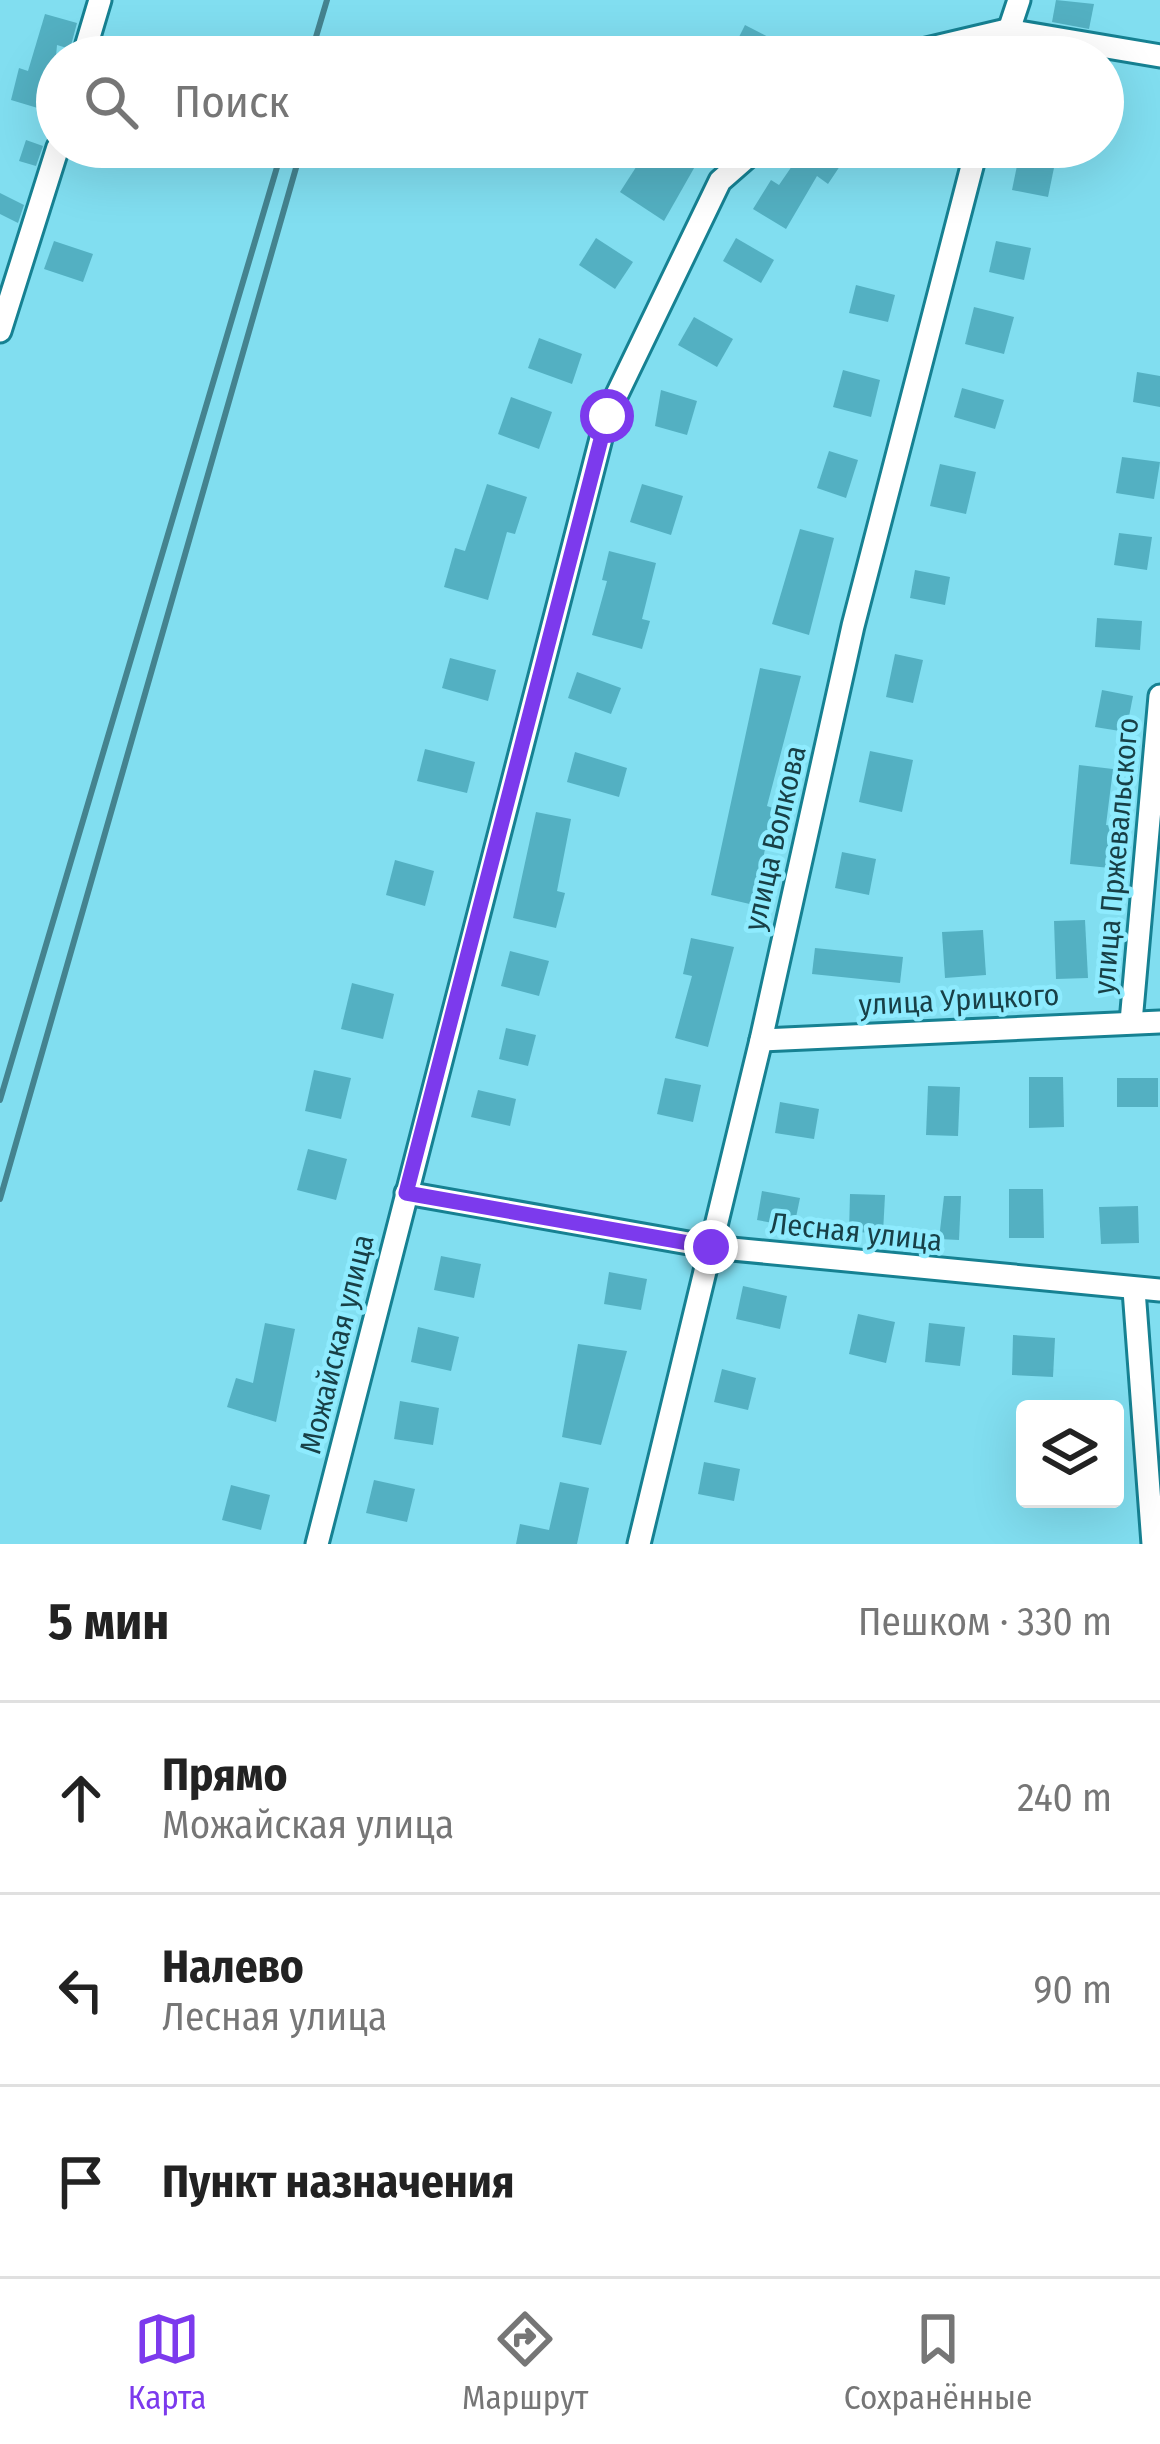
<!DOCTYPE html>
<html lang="ru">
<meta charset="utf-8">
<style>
:root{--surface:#fff;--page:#f2f2f2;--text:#222;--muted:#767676;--line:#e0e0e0;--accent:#7c3aed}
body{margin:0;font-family:"Fira Sans Condensed",sans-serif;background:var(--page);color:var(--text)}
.controls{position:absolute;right:36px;bottom:36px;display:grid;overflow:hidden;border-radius:12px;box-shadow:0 12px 48px #0002}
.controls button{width:108px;height:108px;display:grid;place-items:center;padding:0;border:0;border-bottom:3px solid var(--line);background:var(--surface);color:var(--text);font:60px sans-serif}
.stop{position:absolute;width:36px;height:36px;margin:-27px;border:9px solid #7c3aed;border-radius:50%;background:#fff}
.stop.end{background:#7c3aed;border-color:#fff;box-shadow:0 3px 12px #0008}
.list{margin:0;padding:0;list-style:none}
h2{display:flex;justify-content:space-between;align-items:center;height:156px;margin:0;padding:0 48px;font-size:51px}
h2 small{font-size:39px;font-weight:400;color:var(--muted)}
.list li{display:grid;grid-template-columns:78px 1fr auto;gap:36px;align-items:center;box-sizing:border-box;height:192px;padding:0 48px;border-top:3px solid var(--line)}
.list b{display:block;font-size:45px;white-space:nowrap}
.list p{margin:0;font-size:39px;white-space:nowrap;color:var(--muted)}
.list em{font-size:39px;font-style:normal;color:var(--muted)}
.icon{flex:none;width:66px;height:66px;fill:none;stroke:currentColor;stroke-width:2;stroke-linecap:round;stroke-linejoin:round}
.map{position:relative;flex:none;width:1160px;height:1544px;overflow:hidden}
.search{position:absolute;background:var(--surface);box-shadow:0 12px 48px #0002;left:36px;right:36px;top:36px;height:132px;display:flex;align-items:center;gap:30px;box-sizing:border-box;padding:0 42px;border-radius:66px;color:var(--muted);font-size:45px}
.sheet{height:732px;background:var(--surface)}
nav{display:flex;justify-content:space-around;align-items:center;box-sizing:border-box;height:168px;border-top:3px solid var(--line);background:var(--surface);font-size:33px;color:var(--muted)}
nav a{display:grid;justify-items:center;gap:6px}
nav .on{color:var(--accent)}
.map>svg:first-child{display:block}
.building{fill:#53b0c2}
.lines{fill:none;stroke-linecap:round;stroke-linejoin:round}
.street-casing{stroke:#168192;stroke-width:27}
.street{stroke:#fff;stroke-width:21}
.rail{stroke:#44838f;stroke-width:6}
.route{stroke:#7c3aed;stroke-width:15}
.labels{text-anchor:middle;stroke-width:9;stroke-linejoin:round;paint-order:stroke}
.street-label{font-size:30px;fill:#184047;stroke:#8eebfe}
</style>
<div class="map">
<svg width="1160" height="1544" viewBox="0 0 1160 1544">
<rect width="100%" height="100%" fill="#81def0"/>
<!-- building -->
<g class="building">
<polygon points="1056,0 1094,4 1089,29 1052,22"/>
<polygon points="45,14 77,23 70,49 57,45 51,112 11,100 19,68 28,71"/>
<polygon points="745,25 780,43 773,57 729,57"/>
<polygon points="26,140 43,146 36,166 19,161"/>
<polygon points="649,147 706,147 664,221 620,192"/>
<polygon points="805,147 832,147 846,157 828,184 817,176 786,229 753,209 771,180 779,185"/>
<polygon points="1020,151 1056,158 1048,197 1012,190"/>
<polygon points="0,193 24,205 18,223 0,214"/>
<polygon points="596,238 633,262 615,289 579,265"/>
<polygon points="736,238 774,260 761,283 723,261"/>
<polygon points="54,241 93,254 83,282 44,269"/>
<polygon points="996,241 1031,248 1024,280 989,272"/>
<polygon points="856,285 895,295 888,322 849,313"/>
<polygon points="974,307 1014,317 1004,354 965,344"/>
<polygon points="694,317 733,339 717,367 678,345"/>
<polygon points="539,338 582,354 572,384 528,368"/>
<polygon points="843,370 880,380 871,417 833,407"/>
<polygon points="1137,372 1160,376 1160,407 1133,402"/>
<polygon points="962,388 1004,400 995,429 954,417"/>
<polygon points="661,390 697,401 687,435 655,426"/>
<polygon points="511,397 552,412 539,449 498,434"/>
<polygon points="829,451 858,460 846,498 817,488"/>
<polygon points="1122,457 1160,462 1154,499 1116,493"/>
<polygon points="940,464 976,472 966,514 930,506"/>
<polygon points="487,484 527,497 515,534 507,532 488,600 444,587 455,548 465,551"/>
<polygon points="642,484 683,496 671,535 630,522"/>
<polygon points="800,529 834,538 809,635 772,624"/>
<polygon points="1119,533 1152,537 1147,570 1114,565"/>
<polygon points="609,551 656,563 642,619 650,621 642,649 592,635 607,581 602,580"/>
<polygon points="915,570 950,577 945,605 910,598"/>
<polygon points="1097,618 1142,621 1140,650 1095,647"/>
<polygon points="895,654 923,660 913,703 886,697"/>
<polygon points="450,658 496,670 488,701 442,688"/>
<polygon points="760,668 801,676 767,806 773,808 754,905 711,895"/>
<polygon points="577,672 621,688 611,714 568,698"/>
<polygon points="1102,690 1133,696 1126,732 1095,727"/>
<polygon points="425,749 475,762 467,793 417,781"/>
<polygon points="870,751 913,760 902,812 859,802"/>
<polygon points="575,752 627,768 619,797 567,782"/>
<polygon points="1079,765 1113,769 1106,825 1114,826 1110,868 1070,864"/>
<polygon points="536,812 571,819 557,891 565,893 556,928 513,918"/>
<polygon points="842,852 876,859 869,895 835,888"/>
<polygon points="395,860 434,871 425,906 386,895"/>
<polygon points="1085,920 1088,978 1056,979 1054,921"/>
<polygon points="983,930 986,975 945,978 942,932"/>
<polygon points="691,938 734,947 708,1047 675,1038 692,976 683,974"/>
<polygon points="815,948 903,957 900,983 812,974"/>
<polygon points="510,951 549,961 539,996 501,986"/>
<polygon points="352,983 394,994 383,1039 341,1029"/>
<polygon points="506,1028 536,1035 528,1066 499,1059"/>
<polygon points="314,1070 351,1078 341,1119 305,1111"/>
<polygon points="1029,1077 1063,1077 1064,1127 1029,1128"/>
<polygon points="665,1078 701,1085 693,1122 657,1114"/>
<rect x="1117" y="1078" width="41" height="29"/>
<polygon points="928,1086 960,1087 958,1136 926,1135"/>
<polygon points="478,1090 516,1099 510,1126 471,1117"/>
<polygon points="780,1102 819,1109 814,1139 775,1133"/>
<polygon points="308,1149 347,1159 336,1200 297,1190"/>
<polygon points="1009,1189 1043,1189 1044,1238 1009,1238"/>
<polygon points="762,1191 800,1198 794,1227 757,1220"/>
<polygon points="850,1194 885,1195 883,1233 849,1232"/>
<polygon points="944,1196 961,1196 959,1240 939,1239"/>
<polygon points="1138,1206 1139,1243 1101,1244 1099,1207"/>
<polygon points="441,1256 481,1264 474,1298 434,1290"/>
<polygon points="609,1272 647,1279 641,1310 604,1304"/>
<polygon points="743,1286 787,1296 780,1329 736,1319"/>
<polygon points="858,1314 895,1322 886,1363 849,1354"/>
<polygon points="265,1323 295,1329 276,1422 227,1407 236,1378 253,1383"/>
<polygon points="929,1323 965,1327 960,1366 925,1362"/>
<polygon points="418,1327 459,1337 451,1371 411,1362"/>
<polygon points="1013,1335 1055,1338 1053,1377 1012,1375"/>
<polygon points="578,1344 627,1351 601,1445 562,1437"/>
<polygon points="722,1369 756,1378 748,1410 714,1402"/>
<polygon points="400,1401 439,1408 433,1445 394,1439"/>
<polygon points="704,1462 740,1469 734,1501 698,1494"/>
<polygon points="374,1480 415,1489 407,1522 366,1513"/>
<polygon points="560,1482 589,1488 577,1544 516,1544 520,1524 549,1530"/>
<polygon points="231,1485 270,1495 261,1530 222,1520"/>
</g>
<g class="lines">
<defs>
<g id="street">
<polyline points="83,57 100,0"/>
<polyline points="893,57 1007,30 1160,56"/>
<polyline points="1000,57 1019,0"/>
<polyline points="0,331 58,147"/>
<polyline points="1131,1022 1160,696"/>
<polyline points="761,1040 1160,1022"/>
<polyline points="406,1193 711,1247 1160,1290"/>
<polyline points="1134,1290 1153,1544"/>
<polyline points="317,1544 607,415 720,181 759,147"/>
<polyline points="639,1544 761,1040 853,626 977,147"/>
</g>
</defs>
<!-- street casing -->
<use href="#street" class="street-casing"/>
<!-- street -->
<use href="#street" class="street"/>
<!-- rail -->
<g class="rail">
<polyline points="310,57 327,0"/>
<polyline points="0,1100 283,147"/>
<polyline points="0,1199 302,147"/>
</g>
</g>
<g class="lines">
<!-- route -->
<polyline class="route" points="607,416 406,1193 711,1247"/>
</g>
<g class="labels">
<!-- street labels -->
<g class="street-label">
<text transform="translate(775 838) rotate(-77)" y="10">улица Волкова</text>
<text transform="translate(1116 856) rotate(-85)" y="10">улица Пржевальского</text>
<text transform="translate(959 1000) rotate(-3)" y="10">улица Урицкого</text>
<text transform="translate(856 1232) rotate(6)" y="10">Лесная улица</text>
<text transform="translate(337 1344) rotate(-76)" y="10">Можайская улица</text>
</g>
</g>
</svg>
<div class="controls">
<button><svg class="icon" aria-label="layers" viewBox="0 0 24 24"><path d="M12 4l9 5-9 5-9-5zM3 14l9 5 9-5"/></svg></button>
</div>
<div class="stop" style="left:607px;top:416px"></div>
<div class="stop end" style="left:711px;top:1247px"></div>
<div class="search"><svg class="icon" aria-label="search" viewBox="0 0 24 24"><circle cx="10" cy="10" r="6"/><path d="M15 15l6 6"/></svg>Поиск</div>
</div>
<section class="sheet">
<h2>5 мин<small>Пешком · 330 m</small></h2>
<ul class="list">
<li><svg class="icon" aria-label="ahead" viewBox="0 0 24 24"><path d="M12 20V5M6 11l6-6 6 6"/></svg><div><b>Прямо</b><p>Можайская улица</p></div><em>240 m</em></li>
<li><svg class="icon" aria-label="left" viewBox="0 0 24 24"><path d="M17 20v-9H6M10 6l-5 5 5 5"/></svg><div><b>Налево</b><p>Лесная улица</p></div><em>90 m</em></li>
<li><svg class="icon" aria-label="arrive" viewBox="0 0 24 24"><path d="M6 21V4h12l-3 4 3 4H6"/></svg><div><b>Пункт назначения</b></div></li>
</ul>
</section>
<nav>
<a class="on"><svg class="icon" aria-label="map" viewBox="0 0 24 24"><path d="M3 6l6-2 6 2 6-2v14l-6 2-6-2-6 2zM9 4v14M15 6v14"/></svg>Карта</a>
<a><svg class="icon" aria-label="directions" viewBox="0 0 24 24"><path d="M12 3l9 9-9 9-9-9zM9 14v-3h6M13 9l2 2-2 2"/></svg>Маршрут</a>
<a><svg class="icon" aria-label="saved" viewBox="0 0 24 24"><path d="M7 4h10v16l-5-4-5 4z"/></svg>Сохранённые</a>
</nav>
